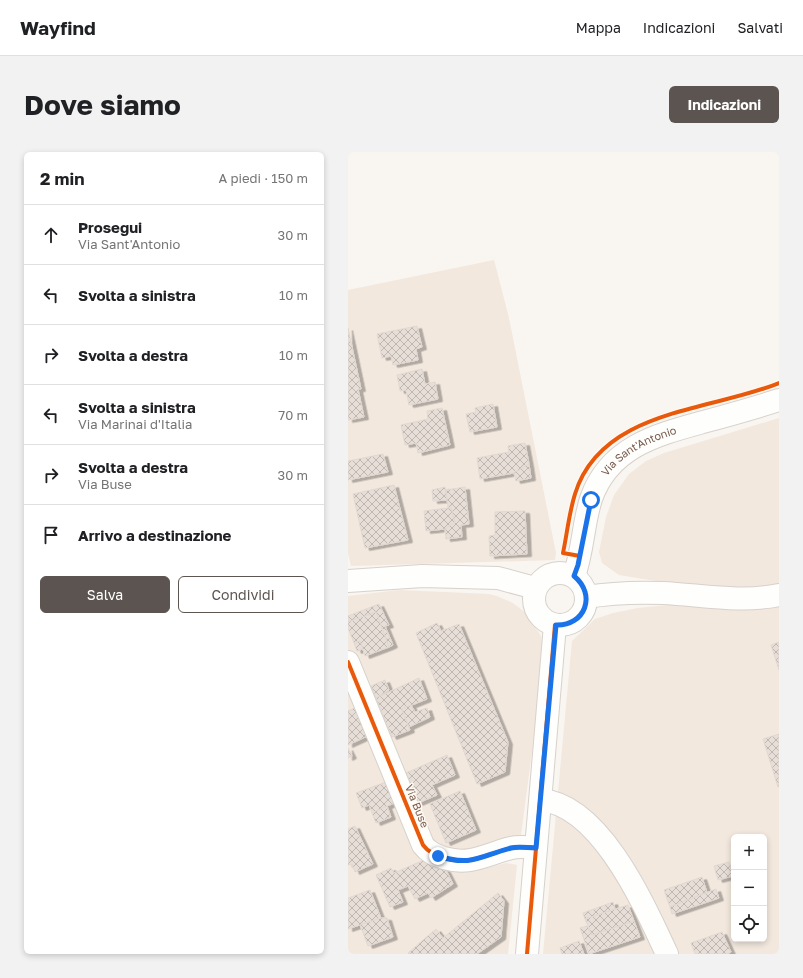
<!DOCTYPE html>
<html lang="it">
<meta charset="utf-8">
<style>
:root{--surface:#fff;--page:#f2f2f2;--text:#202124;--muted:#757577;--line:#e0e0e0;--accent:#5c5450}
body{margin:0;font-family:"Golos Text",sans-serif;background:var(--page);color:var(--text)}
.controls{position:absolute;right:12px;bottom:12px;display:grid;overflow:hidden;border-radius:6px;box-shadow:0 2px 6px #0003}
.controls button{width:36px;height:36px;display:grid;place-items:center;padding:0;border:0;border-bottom:1px solid var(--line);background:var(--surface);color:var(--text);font:20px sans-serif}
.stop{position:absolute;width:12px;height:12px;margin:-9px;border:3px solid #1a73e8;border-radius:50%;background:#fff}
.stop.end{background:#1a73e8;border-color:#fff;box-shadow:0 1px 4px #0008}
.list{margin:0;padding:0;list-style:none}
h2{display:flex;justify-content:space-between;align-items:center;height:52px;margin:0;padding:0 16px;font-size:17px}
h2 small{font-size:13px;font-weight:400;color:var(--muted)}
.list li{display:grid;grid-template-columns:26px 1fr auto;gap:12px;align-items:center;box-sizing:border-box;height:60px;padding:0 16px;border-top:1px solid var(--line)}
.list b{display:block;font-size:15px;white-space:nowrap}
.list p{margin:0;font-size:13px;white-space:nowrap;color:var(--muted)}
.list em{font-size:13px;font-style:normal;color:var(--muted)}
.actions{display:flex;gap:8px;padding:12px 16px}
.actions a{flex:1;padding:9px 0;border:1px solid var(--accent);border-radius:6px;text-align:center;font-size:14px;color:var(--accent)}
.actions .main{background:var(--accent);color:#fff}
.icon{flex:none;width:22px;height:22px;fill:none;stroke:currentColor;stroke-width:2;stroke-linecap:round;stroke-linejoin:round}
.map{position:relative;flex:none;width:431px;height:802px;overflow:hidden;border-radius:6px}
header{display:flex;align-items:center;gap:24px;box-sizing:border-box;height:56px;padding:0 20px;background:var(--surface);border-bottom:1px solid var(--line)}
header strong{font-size:19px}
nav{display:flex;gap:22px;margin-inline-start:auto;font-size:14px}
.intro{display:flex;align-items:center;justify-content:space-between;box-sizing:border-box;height:96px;padding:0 24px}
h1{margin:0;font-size:28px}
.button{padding:10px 18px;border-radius:6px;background:var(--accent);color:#fff;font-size:14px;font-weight:700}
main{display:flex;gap:24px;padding:0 24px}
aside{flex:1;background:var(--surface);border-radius:6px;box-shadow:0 2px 6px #0003}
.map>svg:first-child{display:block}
.residential{fill:#f2e8de;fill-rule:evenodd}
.building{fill:url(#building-cross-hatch);stroke:#e2d8d2;filter:url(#shadow)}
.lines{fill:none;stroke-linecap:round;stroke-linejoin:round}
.street-casing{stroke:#d7d1cb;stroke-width:24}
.street{stroke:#fefefd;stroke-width:22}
.cycleway-casing{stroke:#fffaf3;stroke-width:6}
.cycleway{stroke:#e8590c;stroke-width:4}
.route{stroke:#1a73e8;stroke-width:5}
.labels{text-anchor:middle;stroke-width:3;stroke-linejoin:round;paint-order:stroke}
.street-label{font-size:11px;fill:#7a5c4d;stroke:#fffaf3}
</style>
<header>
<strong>Wayfind</strong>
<nav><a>Mappa</a><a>Indicazioni</a><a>Salvati</a></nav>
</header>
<div class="intro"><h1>Dove siamo</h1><a class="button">Indicazioni</a></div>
<main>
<aside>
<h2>2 min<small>A piedi · 150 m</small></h2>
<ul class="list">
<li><svg class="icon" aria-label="ahead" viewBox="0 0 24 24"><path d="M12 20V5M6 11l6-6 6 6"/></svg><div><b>Prosegui</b><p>Via Sant'Antonio</p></div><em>30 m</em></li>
<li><svg class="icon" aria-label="left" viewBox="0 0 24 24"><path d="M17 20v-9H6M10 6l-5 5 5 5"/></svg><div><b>Svolta a sinistra</b></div><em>10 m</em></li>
<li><svg class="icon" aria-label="right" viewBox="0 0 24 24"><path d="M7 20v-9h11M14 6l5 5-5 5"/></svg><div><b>Svolta a destra</b></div><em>10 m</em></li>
<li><svg class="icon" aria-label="left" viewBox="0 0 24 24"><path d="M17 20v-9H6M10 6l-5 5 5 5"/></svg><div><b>Svolta a sinistra</b><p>Via Marinai d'Italia</p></div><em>70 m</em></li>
<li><svg class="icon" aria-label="right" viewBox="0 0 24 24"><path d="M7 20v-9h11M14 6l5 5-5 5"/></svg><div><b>Svolta a destra</b><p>Via Buse</p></div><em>30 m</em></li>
<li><svg class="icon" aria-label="arrive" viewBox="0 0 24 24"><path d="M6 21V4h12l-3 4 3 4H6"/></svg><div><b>Arrivo a destinazione</b></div></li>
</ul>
<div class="actions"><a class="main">Salva</a><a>Condividi</a></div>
</aside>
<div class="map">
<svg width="431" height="802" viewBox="0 0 431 802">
<defs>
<pattern id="building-cross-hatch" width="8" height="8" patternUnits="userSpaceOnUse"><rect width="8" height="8" fill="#e6ded7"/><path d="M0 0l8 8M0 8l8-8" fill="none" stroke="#bfb7b1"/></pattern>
<filter id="shadow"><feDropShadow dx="4.5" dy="2.5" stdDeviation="0" flood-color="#0004"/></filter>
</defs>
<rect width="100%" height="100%" fill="#f9f5f0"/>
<!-- residential -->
<g class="residential">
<polygon points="146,108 161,166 208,401 207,408 3,414 0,401 0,138"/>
<polygon points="431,266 431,437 363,438 271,423 254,411 251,400 258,365 266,343 281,322 298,309 316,301"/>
<polygon points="51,438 141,442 149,444 165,451 179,462 193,484 197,501 173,683 130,702 86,696 43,605 0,498 0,444"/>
<path d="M 431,449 L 431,802 L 195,802 L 224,489 L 247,467 L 265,461 L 290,456 L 329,452 ZM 386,685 L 416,685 L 416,787 L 386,787 Z"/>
<polygon points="0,527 75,705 106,720 127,719 158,711 169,713 160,802 0,802"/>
</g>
<!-- building -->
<g class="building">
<polygon points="69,174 74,195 68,197 70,208 45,213 43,204 34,206 29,182"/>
<polygon points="0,176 13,237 10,237 16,265 0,268"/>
<polygon points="74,217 77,232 87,230 90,247 61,253 58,238 52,239 49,223"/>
<polygon points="145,252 149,275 122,280 118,262 128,260 127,256"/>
<polygon points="94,256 102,293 70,301 68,291 57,293 53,273 80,267 79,259"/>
<polygon points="177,291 181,312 166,321 132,327 129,306 161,300 160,294"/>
<polygon points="35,302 40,320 0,328 0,309"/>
<polygon points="181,312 183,326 168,329 166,321"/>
<polygon points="46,333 60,388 17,396 5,342"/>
<polygon points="97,335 99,348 85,349 84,338"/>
<polygon points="117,335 121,372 113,373 114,385 98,387 97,377 107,370 103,356 100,356 98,338"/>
<polygon points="100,356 103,356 107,370 97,377 78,379 76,359"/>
<polygon points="177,359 179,402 142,404 141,384 147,383 147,360"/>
<polygon points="31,452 41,473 37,474 45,493 41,495 28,460 0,470 0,464"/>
<polygon points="28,460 41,495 17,504 12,489 6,491 0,476 0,470"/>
<polygon points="89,471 93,479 111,472 160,590 157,620 129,632 68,481"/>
<polygon points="12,489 15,497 9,499 6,491"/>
<polygon points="431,490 431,518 423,493"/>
<polygon points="71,526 79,547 54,557 62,578 44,585 28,546"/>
<polygon points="37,528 41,538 28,546 23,534"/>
<polygon points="63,553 67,560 79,556 82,565 61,575 54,557"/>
<polygon points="9,555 22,583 0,593 0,559"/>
<polygon points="431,582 431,635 430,635 415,587"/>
<polygon points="0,596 4,604 0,606"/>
<polygon points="99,603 107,623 84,633 89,643 70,651 58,621"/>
<polygon points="38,630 46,651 24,661 21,653 14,656 8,641"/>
<polygon points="112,639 128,678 98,691 82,652"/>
<polygon points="39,654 43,665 28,671 24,661"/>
<polygon points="7,674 25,712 7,720 4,712 0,713 0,677"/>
<polygon points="76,708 98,718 105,732 83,746 80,741 67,747 60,734 50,738 55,750 42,755 28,723 43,716 46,721"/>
<polygon points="381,710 385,724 370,728 366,714"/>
<polygon points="354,725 359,740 322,755 316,738"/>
<polygon points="368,737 371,746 324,762 322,755"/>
<polygon points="22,738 33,766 0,777 0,746"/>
<polygon points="150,741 156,749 153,785 129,802 61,802 60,801 88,777 95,786"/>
<polygon points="265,750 267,757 237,767 235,761"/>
<polygon points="280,753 286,769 244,783 237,767"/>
<polygon points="33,766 39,766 45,785 20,794 12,773"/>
<polygon points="286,769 292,785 241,802 232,776 239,774 244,783"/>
<polygon points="374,780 383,800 379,802 347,802 343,791"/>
<polygon points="231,789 236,802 214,802 212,796"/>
</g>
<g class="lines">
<defs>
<g id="street">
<circle cx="212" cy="447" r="26"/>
<path id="s1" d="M 226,424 C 235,399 235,372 243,347 C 261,295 308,283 355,270 C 381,263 406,256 431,248"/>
<polyline points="0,429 74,424 150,426 187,436"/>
<path d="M 238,445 C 263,441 289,440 315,441 C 354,443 393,451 431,443"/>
<path d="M 0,510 L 75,693 C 81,701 88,703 96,706 C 122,714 139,702 163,696 C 171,694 180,695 188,696"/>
<path d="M 193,648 C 253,653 297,755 319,802"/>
<polyline points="179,802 207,473"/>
</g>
</defs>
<!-- street casing -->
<use href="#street" class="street-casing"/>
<!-- street -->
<use href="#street" class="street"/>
<defs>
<g id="cycleway">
<path d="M 232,404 L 215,401 C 219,382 221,361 227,342 C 253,257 364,259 431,231"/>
<path d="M 0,510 L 75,693 C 81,701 88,703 96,706 C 122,714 139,702 163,696 C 171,694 180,695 188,696"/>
<polyline points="179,802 207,473"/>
</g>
</defs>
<!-- cycleway casing -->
<use href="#cycleway" class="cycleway-casing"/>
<!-- cycleway -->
<use href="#cycleway" class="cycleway"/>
</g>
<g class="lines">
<!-- route -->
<path class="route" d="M 90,704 C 124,715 132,704 163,696 C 171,694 180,696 188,696 L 208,473 C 237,474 249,443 226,424 L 230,413 L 243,348"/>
</g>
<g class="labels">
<!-- street labels -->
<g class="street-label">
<text dy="4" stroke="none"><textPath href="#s1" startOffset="150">Via Sant'Antonio</textPath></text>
<text transform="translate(69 654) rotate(68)" y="4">Via Buse</text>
</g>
</g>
</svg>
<div class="controls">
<button>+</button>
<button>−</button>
<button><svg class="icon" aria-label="locate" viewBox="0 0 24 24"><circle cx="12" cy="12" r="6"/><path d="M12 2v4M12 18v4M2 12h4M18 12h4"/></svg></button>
</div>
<div class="stop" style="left:243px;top:348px"></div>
<div class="stop end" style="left:90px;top:704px"></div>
</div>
</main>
